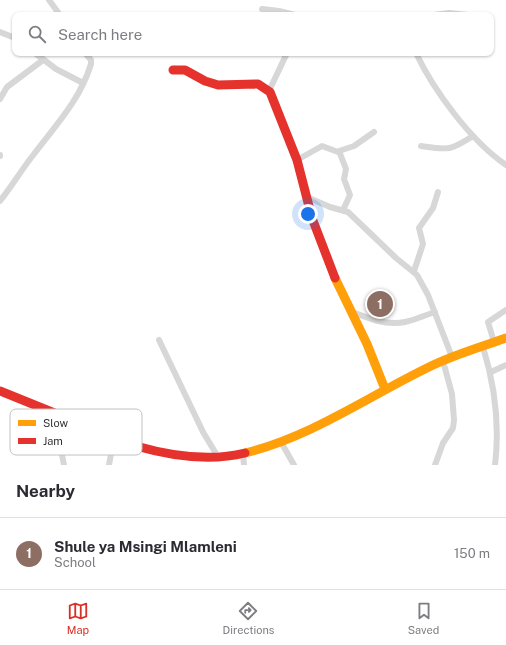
<!DOCTYPE html>
<style>
:root{--surface:#fff;--page:#f2f2f3;--text:#2b2b33;--muted:#7c7c81;--line:#e1e1e2;--accent:#d93025}
body{margin:0;font-family:"Public Sans",sans-serif;background:var(--page);color:var(--text)}
.you{position:absolute;left:308px;top:214px;width:14px;height:14px;margin:-10px;border:3px solid #fff;border-radius:50%;background:#1a73e8;box-shadow:0 0 0 6px #1a73e833}
.badge{display:grid;place-items:center;width:26px;height:26px;border-radius:50%;background:var(--accent);color:#fff;font-size:13px;font-weight:700}
.pin{position:absolute;translate:-50% -50%;border:2px solid #fff;box-shadow:0 1px 4px #0006}
.list{margin:0;padding:0;list-style:none}
h2{display:flex;justify-content:space-between;align-items:center;height:52px;margin:0;padding:0 16px;font-size:17px}
h2 small{font-size:13px;font-weight:400;color:var(--muted)}
.list li{display:grid;grid-template-columns:26px 1fr auto;gap:12px;align-items:center;box-sizing:border-box;height:72px;padding:0 16px;border-top:1px solid var(--line)}
.list b{display:block;font-size:15px;white-space:nowrap}
.list p{margin:0;font-size:13px;white-space:nowrap;color:var(--muted)}
.list em{font-size:13px;font-style:normal;color:var(--muted)}
.icon{flex:none;width:22px;height:22px;fill:none;stroke:currentColor;stroke-width:2;stroke-linecap:round;stroke-linejoin:round}
.map{position:relative;flex:none;width:506px;height:465px;overflow:hidden}
.search{position:absolute;background:var(--surface);box-shadow:0 1px 3px #0004;left:12px;right:12px;top:12px;height:44px;display:flex;align-items:center;gap:10px;box-sizing:border-box;padding:0 14px;border-radius:8px;color:var(--muted);font-size:15px}
.sheet{height:124px;background:var(--surface)}
nav{display:flex;justify-content:space-around;align-items:center;box-sizing:border-box;height:56px;border-top:1px solid var(--line);background:var(--surface);font-size:11px;color:var(--muted)}
nav a{display:grid;justify-items:center;gap:2px}
nav .on{color:var(--accent)}
.map>svg:first-child{display:block}
.lines{fill:none;stroke-linecap:round;stroke-linejoin:round}
.street{stroke:#d7d7d7;stroke-width:6}
.slow{stroke:#ff9f0a;stroke-width:9}
.jam{stroke:#e5322d;stroke-width:9}
.key{fill:#fff;stroke:#c2c2c2;stroke-width:1}
.key-label{font-size:11px;fill:#333}
</style>
<div class="map">
<svg width="506" height="465" viewBox="0 0 506 465">
<rect width="100%" height="100%" fill="#fff"/>
<g class="lines">
<!-- street -->
<g class="street">
<polyline points="49,0 60,15"/>
<polyline points="262,9 279,11 295,15"/>
<polyline points="434,15 449,13 468,15"/>
<polyline points="0,32 15,38"/>
<polyline points="35,53 56,69 83,83"/>
<path d="M 416,53 C 434,91 471,141 506,165"/>
<polyline points="269,91 287,53"/>
<polyline points="0,99 7,87 43,60"/>
<path d="M 421,146 C 448,150 450,151 473,136"/>
<polyline points="0,155 0,156"/>
<polyline points="297,160 322,146 338,152"/>
<polyline points="307,197 330,207 348,212 396,258 417,275 428,295 452,357"/>
<path d="M 0,201 C 12,186 22,169 34,154 C 56,125 80,100 91,64 L 91,60 L 85,53"/>
<polyline points="343,210 350,195 344,179 346,169 339,151 354,146 374,132"/>
<polyline points="414,271 423,244 419,228 433,208 438,192"/>
<path d="M 350,311 C 367,318 386,326 405,322 C 415,320 425,315 435,312"/>
<polyline points="159,340 203,432 218,457"/>
<polyline points="494,342 488,322 506,310"/>
<path d="M 483,347 C 495,386 500,424 495,465"/>
<polyline points="491,372 506,365"/>
<polyline points="281,442 294,465"/>
<polyline points="243,454 244,465"/>
<polyline points="64,465 62,455 68,419"/>
<polyline points="109,465 114,437"/>
<polyline points="435,465 443,443 453,428 454,420 452,394 443,361"/>
</g>
<!-- slow -->
<g class="slow">
<polyline points="335,278 367,344 385,389"/>
<path d="M 245,453 C 311,437 369,396 429,367 C 453,355 481,347 506,338"/>
</g>
<!-- jam -->
<g class="jam">
<polyline points="173,70 185,70 205,81 218,85 258,84 270,92 297,160 312,218 335,278"/>
<path d="M 0,391 L 136,446 C 171,456 209,462 245,453"/>
</g>
</g>
<!-- legend -->
<rect x="10" y="409" width="132" height="46" rx="6" class="key"/>
<rect x="18" y="420" width="18" height="6" fill="#ff9f0a"/>
<rect x="18" y="438" width="18" height="6" fill="#e5322d"/>
<g class="key-label">
<text x="43" y="427">Slow</text>
<text x="43" y="445">Jam</text>
</g>
</svg>
<div class="you"></div>
<div class="pin badge" style="left:380px;top:304px;background:#8d6e63">1</div>
<div class="search"><svg class="icon" aria-label="search" viewBox="0 0 24 24"><circle cx="10" cy="10" r="6"/><path d="M15 15l6 6"/></svg>Search here</div>
</div>
<section class="sheet">
<h2>Nearby<small></small></h2>
<ul class="list">
<li><span class="badge" style="background:#8d6e63">1</span><div><b>Shule ya Msingi Mlamleni</b><p>School</p></div><em>150 m</em></li>
</ul>
</section>
<nav>
<a class="on"><svg class="icon" aria-label="map" viewBox="0 0 24 24"><path d="M3 6l6-2 6 2 6-2v14l-6 2-6-2-6 2zM9 4v14M15 6v14"/></svg>Map</a>
<a><svg class="icon" aria-label="directions" viewBox="0 0 24 24"><path d="M12 3l9 9-9 9-9-9zM9 14v-3h6M13 9l2 2-2 2"/></svg>Directions</a>
<a><svg class="icon" aria-label="saved" viewBox="0 0 24 24"><path d="M7 4h10v16l-5-4-5 4z"/></svg>Saved</a>
</nav>
